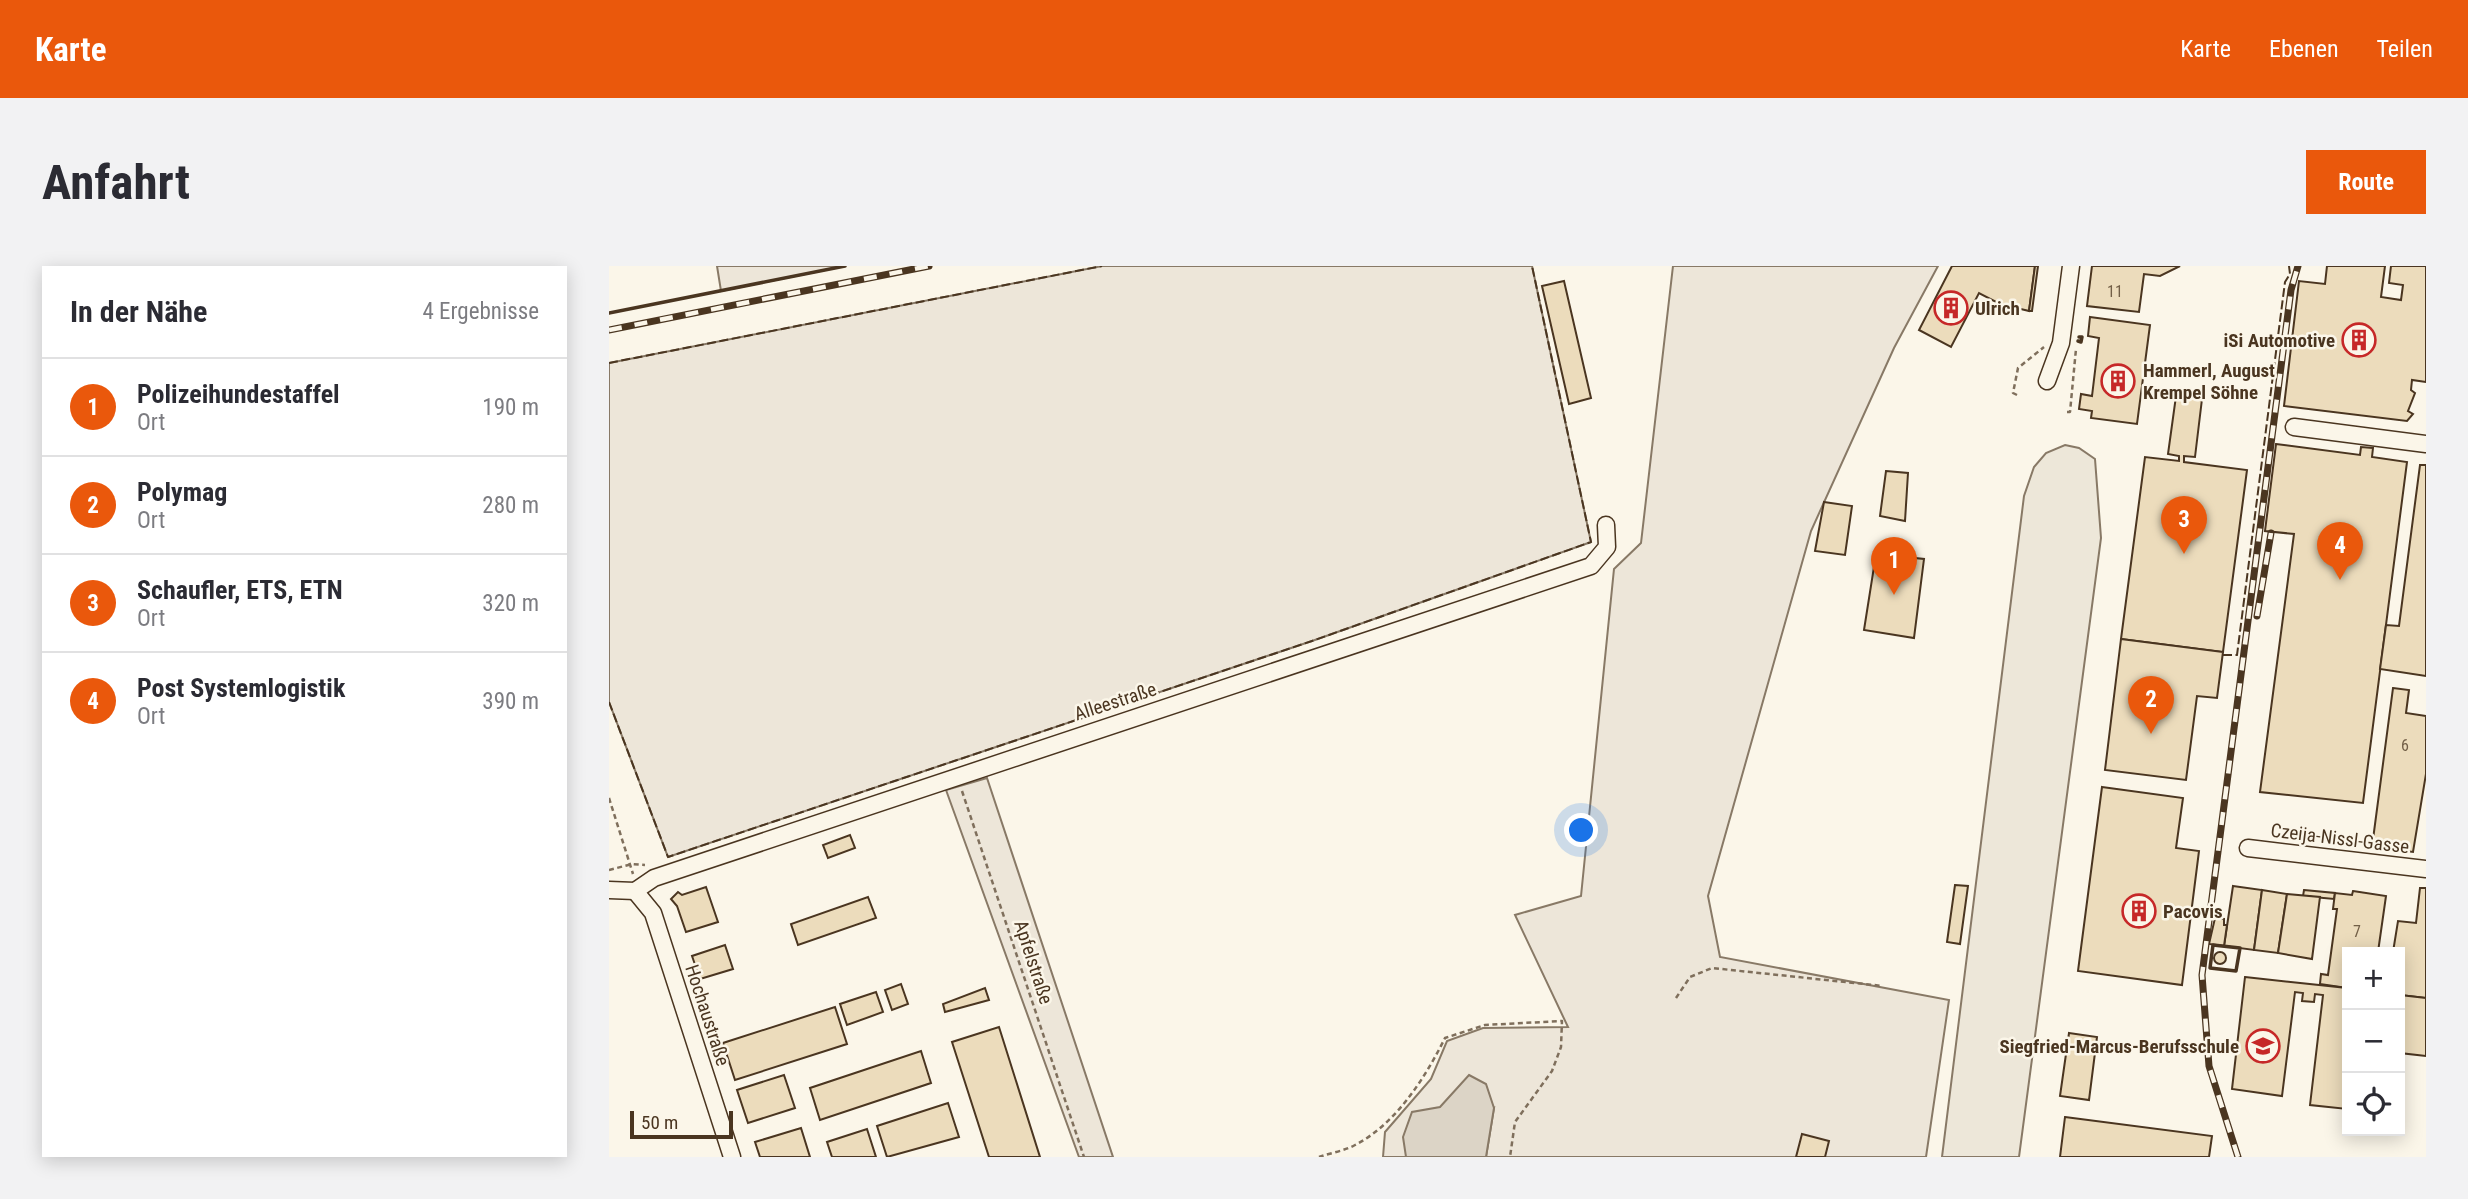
<!DOCTYPE html>
<html lang="de">
<meta charset="utf-8">
<style>
:root{--surface:#fff;--page:#f2f2f3;--text:#2b2b33;--muted:#7c7c81;--line:#e1e1e2;--accent:#ea580c}
body{margin:0;font-family:"Roboto Condensed",sans-serif;background:var(--page);color:var(--text)}
.controls{position:absolute;right:21px;bottom:21px;display:grid;overflow:hidden;border-radius:0px;box-shadow:0 4px 18px #0003}
.controls button{width:63px;height:63px;display:grid;place-items:center;padding:0;border:0;border-bottom:2px solid var(--line);background:var(--surface);color:var(--text);font:35px sans-serif}
.scale{position:absolute;left:21px;bottom:18px;width:103px;box-sizing:border-box;padding-left:7px;border:4px solid #4a3520;border-top:0;font-size:19px;line-height:24px;white-space:nowrap;color:#4a3520;-webkit-text-stroke:5px #fbf6e9;paint-order:stroke}
.you{position:absolute;left:973px;top:565px;width:24px;height:24px;margin:-18px;border:5px solid #fff;border-radius:50%;background:#1a73e8;box-shadow:0 0 0 10px #1a73e833}
.badge{display:grid;place-items:center;width:46px;height:46px;border-radius:50%;background:var(--accent);color:#fff;font-size:23px;font-weight:700}
.pin{position:absolute;translate:-50% -58px;filter:drop-shadow(0 2px 4px #0008)}
.pin::after{content:'';position:absolute;top:37px;width:24px;height:21px;background:inherit;clip-path:polygon(0 0,100% 0,50% 100%)}
.list{margin:0;padding:0;list-style:none}
h2{display:flex;justify-content:space-between;align-items:center;height:91px;margin:0;padding:0 28px;font-size:30px}
h2 small{font-size:23px;font-weight:400;color:var(--muted)}
.list li{display:grid;grid-template-columns:46px 1fr auto;gap:21px;align-items:center;box-sizing:border-box;height:98px;padding:0 28px;border-top:2px solid var(--line)}
.list b{display:block;font-size:26px;white-space:nowrap}
.list p{margin:0;font-size:23px;white-space:nowrap;color:var(--muted)}
.list em{font-size:23px;font-style:normal;color:var(--muted)}
.icon{flex:none;width:38px;height:38px;fill:none;stroke:currentColor;stroke-width:2;stroke-linecap:round;stroke-linejoin:round}
.map{position:relative;flex:none;width:1817px;height:891px;overflow:hidden;border-radius:0px}
header{display:flex;align-items:center;gap:42px;box-sizing:border-box;height:98px;padding:0 35px;background:var(--accent);color:#fff}
header strong{font-size:33px}
nav{display:flex;gap:38px;margin-inline-start:auto;font-size:24px}
.intro{display:flex;align-items:center;justify-content:space-between;box-sizing:border-box;height:168px;padding:0 42px}
h1{margin:0;font-size:49px}
.button{padding:18px 32px;border-radius:0px;background:var(--accent);color:#fff;font-size:24px;font-weight:700}
main{display:flex;gap:42px;padding:0 42px}
aside{flex:1;background:var(--surface);border-radius:0px;box-shadow:0 4px 18px #0003}
.map>svg:first-child{display:block}
.green{fill:#ede6d9;stroke:#887966;stroke-width:2}
.parking{fill:#ede7d9;stroke:#887966;stroke-width:2}
.water{fill:#dcd4c6;stroke:#887966;stroke-width:2}
.building{fill:#ecdcbc;stroke:#4a3520;stroke-width:2}
.lines{fill:none;stroke-linecap:round;stroke-linejoin:round}
.minor-casing{stroke:#4a3520;stroke-width:19}
.path{stroke:#7f6f5c;stroke-width:2.5;stroke-dasharray:5 3.5;stroke-linecap:butt}
.minor{stroke:#fbf6e9;stroke-width:16}
.rail-casing{stroke:#4a3520;stroke-width:7}
.rail{stroke:#fbf6e9;stroke-width:4.5;stroke-dasharray:13;stroke-linecap:butt}
.fence{stroke:#4a3520;stroke-width:2;stroke-dasharray:9 3.5;stroke-linecap:butt}
.wall{stroke:#4a3520;stroke-width:3.5}
.labels{text-anchor:middle;stroke-width:5;stroke-linejoin:round;paint-order:stroke}
.number-label{font-size:16px;fill:#725f47}
.poi-label{font-size:19px;font-weight:bold;fill:#4a3520;stroke:#fbf6e9;text-anchor:start}
.street-label{font-size:19px;fill:#4a3520;stroke:#fbf6e9}
</style>
<header>
<strong>Karte</strong>
<nav><a>Karte</a><a>Ebenen</a><a>Teilen</a></nav>
</header>
<div class="intro"><h1>Anfahrt</h1><a class="button">Route</a></div>
<main>
<aside>
<h2>In der Nähe<small>4 Ergebnisse</small></h2>
<ul class="list">
<li><span class="badge">1</span><div><b>Polizeihundestaffel</b><p>Ort</p></div><em>190 m</em></li>
<li><span class="badge">2</span><div><b>Polymag</b><p>Ort</p></div><em>280 m</em></li>
<li><span class="badge">3</span><div><b>Schaufler, ETS, ETN</b><p>Ort</p></div><em>320 m</em></li>
<li><span class="badge">4</span><div><b>Post Systemlogistik</b><p>Ort</p></div><em>390 m</em></li>
</ul>
</aside>
<div class="map">
<svg width="1817" height="891" viewBox="0 0 1817 891">
<rect width="100%" height="100%" fill="#fbf6e9"/>
<!-- green -->
<g class="green">
<polygon points="108,0 236,0 112,25"/>
<polygon points="493,0 923,0 982,276 703,375 59,591 0,436 0,97"/>
<polygon points="1064,0 1329,0 1285,82 1202,265 1099,630 1111,691 1340,734 1317,891 877,891 885,842 797,891 774,891 776,866 822,813 838,775 874,762 959,761 906,649 972,630 1005,303 1032,277"/>
<polygon points="378,512 504,891 470,891 337,524"/>
</g>
<!-- parking -->
<polygon class="parking" points="1456,179 1470,182 1486,193 1492,272 1410,891 1333,891 1415,230 1425,201 1437,187"/>
<!-- water -->
<polygon class="water" points="860,809 877,818 885,842 877,891 797,891 794,871 803,846 831,841"/>
<!-- building -->
<g class="building">
<polygon points="1343,0 1426,0 1420,45 1391,38 1370,27 1342,81 1310,64"/>
<polygon points="1426,0 1429,0 1423,45 1420,45"/>
<polygon points="1483,0 1571,0 1551,10 1535,8 1530,46 1478,40"/>
<polygon points="1718,0 1776,0 1772,31 1792,34 1794,19 1780,17 1782,0 1817,0 1817,116 1803,114 1802,124 1806,127 1799,145 1804,148 1798,155 1675,140 1690,15 1716,18"/>
<polygon points="955,15 982,132 960,138 933,20"/>
<polygon points="1481,51 1541,59 1528,158 1482,152 1483,145 1470,143 1472,128 1483,130 1490,72 1479,70"/>
<polygon points="1567,130 1593,133 1586,191 1575,190 1575,196 1638,204 1614,386 1512,373 1536,191 1570,195 1570,190 1559,188"/>
<polygon points="1667,178 1751,189 1752,181 1764,182 1763,191 1798,196 1754,537 1651,526 1685,268 1656,265"/>
<polygon points="1811,199 1817,199 1817,410 1771,403 1777,359 1790,360"/>
<polygon points="1277,205 1299,207 1296,255 1271,250"/>
<polygon points="1215,236 1243,240 1236,289 1206,285"/>
<polygon points="1267,288 1315,293 1305,372 1255,364"/>
<polygon points="1512,373 1614,386 1608,432 1588,430 1577,514 1496,504"/>
<polygon points="1784,422 1800,424 1797,447 1817,450 1817,508 1804,586 1763,581"/>
<polygon points="1493,521 1574,532 1567,582 1590,585 1573,719 1469,705"/>
<polygon points="241,569 246,582 219,592 214,579"/>
<polygon points="1346,619 1359,620 1351,678 1338,676"/>
<polygon points="1624,620 1653,624 1645,684 1615,680"/>
<polygon points="97,621 109,656 77,666 68,640 62,633 69,626 73,629"/>
<polygon points="1811,622 1817,622 1817,732 1791,729 1791,686 1784,686 1789,655 1807,657"/>
<polygon points="1653,624 1678,628 1669,687 1645,684"/>
<polygon points="1695,624 1726,627 1725,633 1694,630"/>
<polygon points="1744,625 1777,630 1769,686 1738,686 1738,722 1711,718 1712,708 1719,709 1728,643 1724,643 1726,627 1743,629"/>
<polygon points="1678,628 1711,631 1703,693 1669,687"/>
<polygon points="259,631 267,652 189,679 182,658"/>
<polygon points="1606,652 1615,653 1615,659 1618,659 1615,680 1600,678"/>
<polygon points="116,679 124,703 91,713 83,690"/>
<circle cx="1611" cy="692" r="6"/>
<polygon points="1636,711 1738,722 1738,843 1701,839 1714,729 1706,728 1705,736 1693,735 1694,727 1686,726 1673,830 1623,823"/>
<polygon points="292,718 299,738 283,744 276,724"/>
<polygon points="376,722 380,734 336,746 334,738"/>
<polygon points="267,726 274,746 238,759 231,738"/>
<polygon points="1791,729 1817,732 1817,790 1791,787"/>
<polygon points="226,741 238,778 126,814 114,777"/>
<polygon points="390,761 431,891 380,891 343,776"/>
<polygon points="1460,767 1488,771 1480,834 1451,830"/>
<polygon points="312,785 322,817 211,854 201,822"/>
<polygon points="175,809 186,842 139,857 128,824"/>
<polygon points="339,837 350,871 278,891 268,860"/>
<polygon points="1456,851 1603,870 1600,891 1451,891"/>
<polygon points="192,862 201,891 151,891 146,876"/>
<polygon points="258,863 267,891 223,891 218,876"/>
<polygon points="1193,868 1220,875 1216,891 1187,891"/>
</g>
<g class="lines">
<defs>
<g id="minor">
<polyline points="1438,115 1452,77 1462,0"/>
<polyline points="1685,161 1817,178"/>
<polyline points="1639,582 1817,603"/>
<polyline points="0,624 26,625 45,612 982,300 998,281 997,259"/>
<polyline points="26,625 44,647 123,891"/>
</g>
</defs>
<!-- minor casing -->
<use href="#minor" class="minor-casing"/>
<!-- path -->
<g class="path">
<polyline points="1408,129 1404,127 1409,102 1435,81"/>
<polyline points="1458,146 1461,146 1467,83"/>
<polyline points="353,525 475,891"/>
<polyline points="0,532 24,608"/>
<polyline points="0,604 23,598 36,599"/>
<polyline points="1067,732 1081,711 1103,702 1274,720"/>
<path d="M 710,891 C 721,887 735,885 746,879 C 787,858 816,812 836,772 L 876,759 L 953,755 L 952,781 L 943,805 L 906,856 L 901,891"/>
</g>
<!-- minor -->
<use href="#minor" class="minor"/>
<defs>
<g id="rail">
<polyline points="0,64 320,0"/>
<polyline points="1648,350 1662,267"/>
<polyline points="1629,891 1600,800 1593,709 1682,24 1689,0"/>
</g>
</defs>
<!-- rail casing -->
<use href="#rail" class="rail-casing"/>
<!-- rail -->
<use href="#rail" class="rail"/>
<!-- fence -->
<g class="fence">
<polyline points="0,97 493,0"/>
<polyline points="1614,389 1628,389 1676,16 1681,8 1680,0"/>
<polyline points="0,436 59,591 703,375 982,276 923,0"/>
</g>
<!-- wall -->
<g class="wall">
<polyline points="0,47 236,0"/>
<polyline points="1469,75 1472,76 1473,71 1470,71"/>
<polygon points="1604,679 1631,682 1627,705 1601,702"/>
</g>
</g>
<!-- icons -->
<defs>
<symbol id="building-ring" viewBox="-11 -11 22 22"><circle r="9.5" fill="#fbf6e9" stroke="#c62828" stroke-width="1.5"/><path d="M-4-6H4V6H1V3H-1V6H-4ZM-2.5-4.3h1.7v1.8h-1.7ZM.8-4.3h1.7v1.8H.8ZM-2.5-1h1.7V.8h-1.7ZM.8-1h1.7V.8H.8Z" fill="#c62828"/></symbol>
<symbol id="school-ring" viewBox="-11 -11 22 22"><circle r="9.5" fill="#fbf6e9" stroke="#c62828" stroke-width="1.5"/><path d="M0-5L7-2L0 1L-7-2ZM-4 1L0 2.5L4 1V4Q0 6-4 4Z" fill="#c62828"/></symbol>
</defs>
<g fill-rule="evenodd">
<use href="#building-ring" x="1323" y="23" width="38" height="38"/>
<use href="#building-ring" x="1731" y="55" width="38" height="38"/>
<use href="#building-ring" x="1490" y="96" width="38" height="38"/>
<use href="#building-ring" x="1511" y="626" width="38" height="38"/>
<use href="#school-ring" x="1635" y="761" width="38" height="38"/>
</g>
<g class="labels">
<!-- number labels -->
<g class="number-label">
<text x="1506" y="31">11</text>
<text x="1796" y="485">6</text>
<text x="1748" y="671">7</text>
</g>
<!-- poi labels -->
<g class="poi-label">
<text x="1366" y="49">Ulrich</text>
<text x="1726" y="81" text-anchor="end">iSi Automotive</text>
<text x="1534" y="111">Hammerl, August<tspan x="1534" dy="22">Krempel Söhne</tspan></text>
<text x="1554" y="652">Pacovis</text>
<text x="1630" y="787" text-anchor="end">Siegfried-Marcus-Berufsschule</text>
</g>
<!-- street labels -->
<g class="street-label">
<text transform="translate(506 435) rotate(-18)" y="7">Alleestraße</text>
<text transform="translate(1731 572) rotate(7)" y="7">Czeija-Nissl-Gasse</text>
<text transform="translate(425 696) rotate(72)" y="7">Apfelstraße</text>
<text transform="translate(99 749) rotate(72)" y="7">Hochaustraße</text>
</g>
</g>
</svg>
<div class="controls">
<button>+</button>
<button>−</button>
<button><svg class="icon" aria-label="locate" viewBox="0 0 24 24"><circle cx="12" cy="12" r="6"/><path d="M12 2v4M12 18v4M2 12h4M18 12h4"/></svg></button>
</div>
<div class="scale">50 m</div>
<div class="you"></div>
<div class="pin badge" style="left:1285px;top:329px">1</div>
<div class="pin badge" style="left:1542px;top:468px">2</div>
<div class="pin badge" style="left:1575px;top:288px">3</div>
<div class="pin badge" style="left:1731px;top:314px">4</div>
</div>
</main>
